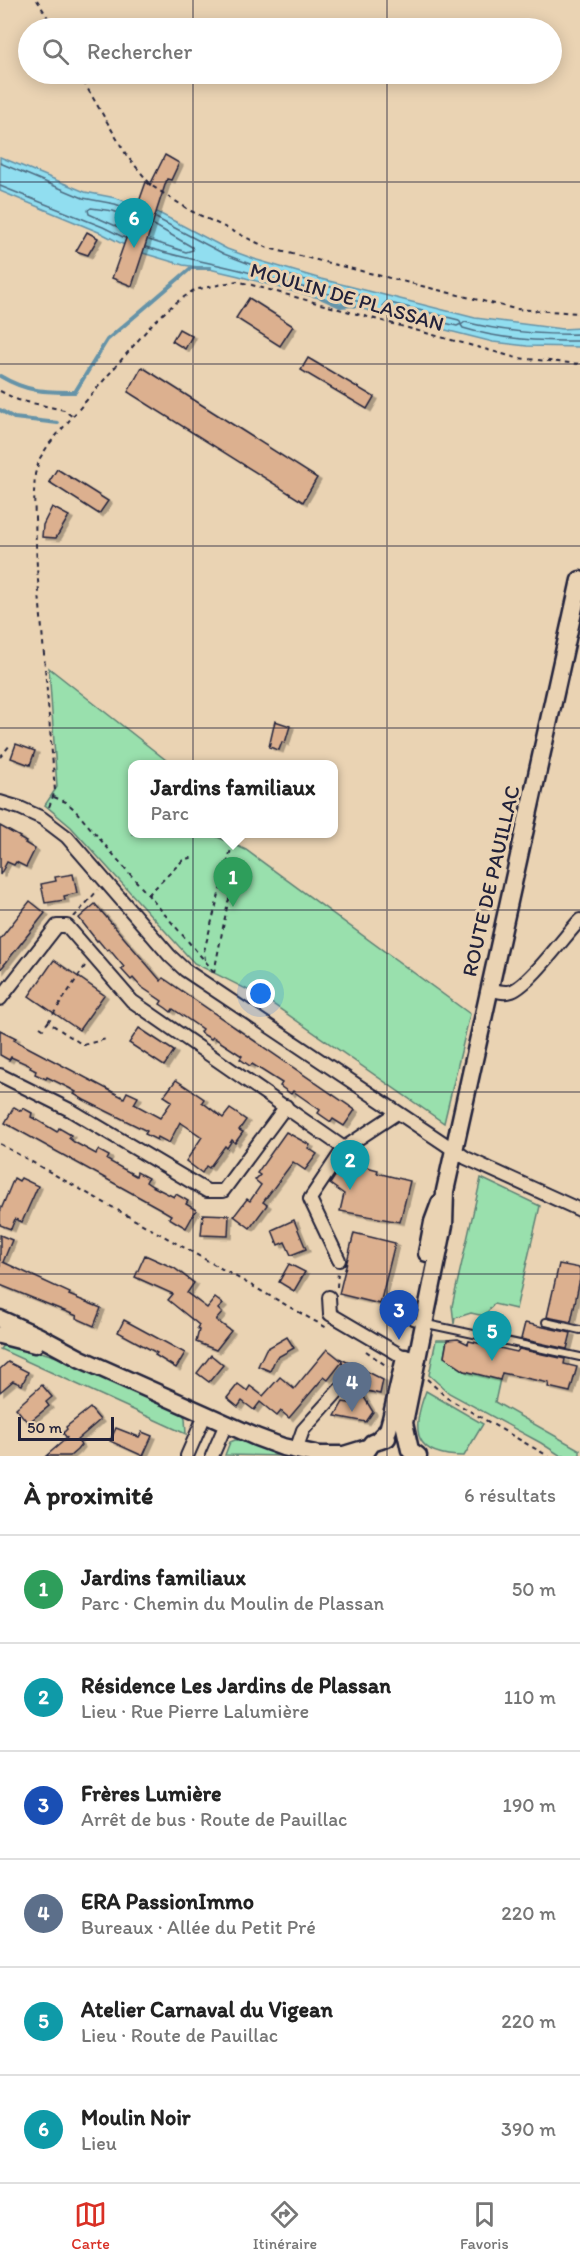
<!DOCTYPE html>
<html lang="fr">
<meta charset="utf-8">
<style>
:root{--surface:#fff;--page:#f2f2f2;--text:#222;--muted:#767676;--line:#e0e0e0;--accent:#d93025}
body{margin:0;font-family:Itim,sans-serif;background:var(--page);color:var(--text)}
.scale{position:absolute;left:18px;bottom:15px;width:96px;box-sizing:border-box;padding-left:6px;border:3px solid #22223b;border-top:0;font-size:16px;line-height:21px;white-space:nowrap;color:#22223b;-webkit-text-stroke:4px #ead3b3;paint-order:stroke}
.you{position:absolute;left:261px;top:994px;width:21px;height:21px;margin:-15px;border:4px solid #fff;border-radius:50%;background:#1a73e8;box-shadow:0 0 0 9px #1a73e833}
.badge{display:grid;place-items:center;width:39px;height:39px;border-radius:50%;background:var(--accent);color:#fff;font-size:20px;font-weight:700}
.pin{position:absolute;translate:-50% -50px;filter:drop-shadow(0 2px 3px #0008)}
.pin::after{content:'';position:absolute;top:32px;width:21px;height:18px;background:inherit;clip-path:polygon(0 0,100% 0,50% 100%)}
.popup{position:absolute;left:128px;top:760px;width:210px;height:78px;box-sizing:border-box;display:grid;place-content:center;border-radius:12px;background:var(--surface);filter:drop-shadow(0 2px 4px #0005);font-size:20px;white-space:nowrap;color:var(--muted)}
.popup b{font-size:22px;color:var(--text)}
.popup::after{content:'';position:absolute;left:50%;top:100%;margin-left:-12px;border:12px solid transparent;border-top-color:var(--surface)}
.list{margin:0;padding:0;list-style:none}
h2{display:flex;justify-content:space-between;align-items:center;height:78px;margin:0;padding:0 24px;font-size:26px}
h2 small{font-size:20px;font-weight:400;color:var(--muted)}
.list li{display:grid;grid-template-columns:39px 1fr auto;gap:18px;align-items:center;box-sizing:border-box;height:108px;padding:0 24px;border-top:2px solid var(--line)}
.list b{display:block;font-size:22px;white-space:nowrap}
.list p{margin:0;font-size:20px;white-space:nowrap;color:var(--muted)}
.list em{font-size:20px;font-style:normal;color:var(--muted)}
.icon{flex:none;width:33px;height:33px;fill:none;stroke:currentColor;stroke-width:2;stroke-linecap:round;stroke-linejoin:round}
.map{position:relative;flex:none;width:580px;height:1456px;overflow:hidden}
.search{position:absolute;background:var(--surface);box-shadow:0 3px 15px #0003;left:18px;right:18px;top:18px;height:66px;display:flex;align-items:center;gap:15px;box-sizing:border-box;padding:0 21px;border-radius:33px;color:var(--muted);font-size:22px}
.sheet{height:726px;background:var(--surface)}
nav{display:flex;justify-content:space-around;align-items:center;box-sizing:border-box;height:84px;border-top:2px solid var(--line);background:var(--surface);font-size:16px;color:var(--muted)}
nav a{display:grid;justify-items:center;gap:3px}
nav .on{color:var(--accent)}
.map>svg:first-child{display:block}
.green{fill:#99e0ad;stroke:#5e8174;stroke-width:1.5}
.water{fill:#91def0;stroke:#6593a8;stroke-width:1.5}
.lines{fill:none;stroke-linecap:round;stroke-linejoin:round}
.shore{stroke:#4e6d83;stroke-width:1.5}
.stream{stroke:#6593a8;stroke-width:4}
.building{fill:#dcb08f;stroke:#22223b;stroke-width:1.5;filter:url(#shadow)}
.lane-casing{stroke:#22223b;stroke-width:10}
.street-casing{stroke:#22223b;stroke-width:16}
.secondary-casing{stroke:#22223b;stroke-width:21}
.path{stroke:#22223b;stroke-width:2;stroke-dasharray:4.5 4.5;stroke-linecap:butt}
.lane{stroke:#ead3b3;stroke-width:6}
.street{stroke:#ead3b3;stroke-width:12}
.secondary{stroke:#ead3b3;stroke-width:16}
.grid{fill:none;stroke:#22223b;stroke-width:1.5;stroke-opacity:0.55}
.labels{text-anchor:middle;stroke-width:6;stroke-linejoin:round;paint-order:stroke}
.street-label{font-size:21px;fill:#22223b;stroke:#ead3b3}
</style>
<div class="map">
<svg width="580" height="1456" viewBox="0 0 580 1456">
<defs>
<filter id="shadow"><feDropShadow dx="4" dy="2.5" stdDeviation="0" flood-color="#0004"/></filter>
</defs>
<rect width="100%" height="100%" fill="#ead3b3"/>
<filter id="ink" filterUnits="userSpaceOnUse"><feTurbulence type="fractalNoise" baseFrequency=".0167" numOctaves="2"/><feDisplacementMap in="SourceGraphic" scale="12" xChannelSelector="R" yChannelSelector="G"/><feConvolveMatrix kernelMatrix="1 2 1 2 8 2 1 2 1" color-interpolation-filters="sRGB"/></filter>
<g filter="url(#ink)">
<!-- green -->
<g class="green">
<polygon points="49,668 171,764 132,764 132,834 211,834 246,850 470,1014 444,1123 264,998 194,963 71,827 45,805 57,787"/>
<polygon points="481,1178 540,1206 516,1309 494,1304 484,1316 471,1313 455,1318 454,1324 452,1306"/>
<polygon points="436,1340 447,1340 444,1357 466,1372 468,1370 500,1379 495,1402 580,1450 580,1456 561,1456 541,1443 449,1393 429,1375"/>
<path d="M 4,1344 C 67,1353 124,1386 182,1412 L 185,1418 L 186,1434 L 0,1349 Z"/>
<path d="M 426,1391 L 483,1424 L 464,1456 C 414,1456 410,1432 426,1391 Z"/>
<polygon points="235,1440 242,1440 285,1456 225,1455 230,1442"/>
</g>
<!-- water -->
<polygon class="water" points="0,157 85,192 116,198 155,211 227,249 257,260 321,279 475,318 562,329 580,328 580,347 527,346 493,342 284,289 239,276 205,268 183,265 136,251 101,233 0,191"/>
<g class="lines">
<!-- shore -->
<g class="shore">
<polyline points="0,163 83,198 115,204 134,211"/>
<polyline points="0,186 103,227 125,238"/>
<polyline points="127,231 89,214 88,210 91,208 113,211 132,218"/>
<polyline points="149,240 186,252 193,250 192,247 154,225"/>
<path d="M 146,247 C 177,257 208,262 240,270 C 284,282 328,294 373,305 L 376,303 L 374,299 L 255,266 L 224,254 L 156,218"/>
<polygon points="386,302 459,320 461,324 457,326 385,308 383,305"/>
<path d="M 580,334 C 542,335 501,331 465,322 L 461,325 L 463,328 C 502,340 540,341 580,341"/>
</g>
<!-- stream -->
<g class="stream">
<polyline points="322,298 340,306 354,305"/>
<path d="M 0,376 C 27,392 45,392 75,392 L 107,340 L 191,268 L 210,268"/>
<polyline points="0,410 14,418 58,423"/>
</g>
</g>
<!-- building -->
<g class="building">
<polygon points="165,155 179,163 171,180 167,179 132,286 112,278 146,182 150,185"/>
<polygon points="87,232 98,238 88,255 76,251"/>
<polygon points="249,298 293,326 280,346 236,318"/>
<polygon points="179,329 192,336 185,349 172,341"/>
<polygon points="308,358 374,397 367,409 301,370"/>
<polygon points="142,367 317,478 303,502 128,392"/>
<polygon points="57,469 108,501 99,514 49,482"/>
<polygon points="52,507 69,516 56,538 42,537 43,525"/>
<polygon points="275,721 290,726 285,743 282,742 279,750 269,747"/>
<polygon points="16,744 35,751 30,765 11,758"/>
<polygon points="0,826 20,837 19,838 26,842 25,843 35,849 26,867 16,862 14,865 7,862 0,875"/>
<polygon points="73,874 77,893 64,896 65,900 45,903 41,884 56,881 55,877"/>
<polygon points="30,901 45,913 0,970 0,939"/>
<polygon points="95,904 161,981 163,978 355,1110 344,1126 333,1119 331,1122 318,1113 320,1110 303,1098 293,1091 291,1094 280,1086 282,1083 252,1064 250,1066 240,1059 242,1056 213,1037 211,1039 206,1036 200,1032 202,1029 173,1009 171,1012 166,1008 160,1004 162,1001 140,986 133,978 131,980 121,969 124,967 109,949 107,951 98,940 97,941 79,918"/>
<polygon points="54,960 104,995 79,1030 29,996"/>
<polygon points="139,1028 174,1051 164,1066 129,1043"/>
<polygon points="0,1030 16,1038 14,1040 124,1098 127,1092 138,1097 134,1104 160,1118 172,1101 164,1096 176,1080 204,1099 202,1102 223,1118 230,1109 246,1120 239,1130 243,1132 235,1143 232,1140 227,1148 225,1146 209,1168 206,1166 202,1173 186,1161 202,1137 180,1122 169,1143 158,1137 157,1140 145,1134 147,1131 84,1100 74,1094 76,1092 69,1088 47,1077 46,1079 35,1074 36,1071 30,1068 31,1066 11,1057 9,1060 0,1055"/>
<polygon points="14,1107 21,1111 23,1108 32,1113 31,1117 37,1120 57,1132 59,1128 71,1135 69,1138 74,1142 96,1154 98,1150 109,1156 107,1160 136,1176 137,1172 148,1178 146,1182 152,1186 174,1197 176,1194 188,1201 186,1204 196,1210 186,1228 169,1218 171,1215 159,1208 5,1123"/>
<polygon points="286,1132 310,1145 308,1148 317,1154 305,1170 293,1162 263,1202 267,1205 250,1228 234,1216 247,1199 250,1201 261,1185 255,1180 260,1175 257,1173"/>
<polygon points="352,1163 378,1170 377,1173 410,1181 400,1222 340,1211 344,1194 330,1184 341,1167 349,1175"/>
<polygon points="14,1178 19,1181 21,1178 38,1186 22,1222 15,1219 11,1229 0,1225 0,1212"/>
<polygon points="203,1214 229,1215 228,1236 201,1235"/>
<polygon points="294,1220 306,1249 291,1255 285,1242 278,1245 272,1230"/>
<polygon points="354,1233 395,1243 380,1304 339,1294"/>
<polygon points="0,1235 12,1240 3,1262 70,1293 69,1295 101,1308 94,1326 76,1318 77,1316 0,1285"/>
<polygon points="145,1255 174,1268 194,1283 187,1293 207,1308 215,1298 223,1304 218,1309 222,1313 216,1320 231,1331 216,1350 196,1342 199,1330 197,1328 199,1325 168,1300 173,1294 135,1277"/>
<polygon points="289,1264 305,1272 294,1291 279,1282"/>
<polygon points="559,1264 580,1268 580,1279 571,1322 547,1317"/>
<polygon points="124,1320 185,1353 176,1368 155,1355 157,1353 118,1332"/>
<polygon points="525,1323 571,1333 567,1349 521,1339"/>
<polygon points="287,1337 294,1348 276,1358 270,1371 258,1366 266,1349"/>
<polygon points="458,1339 468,1344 469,1341 517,1352 519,1349 565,1359 564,1364 577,1367 570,1392 548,1387 549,1383 502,1373 500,1380 465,1371 444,1357 447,1340"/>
<polygon points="327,1349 342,1361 341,1359 383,1380 380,1394 359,1389 373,1412 366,1422 335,1416 343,1402 355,1404 342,1362 328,1380 324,1377 289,1418 281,1411 277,1416 260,1402 254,1410 242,1401 238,1407 227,1398 238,1384 247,1391 250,1386 263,1396 280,1377 294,1389"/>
<polygon points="211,1355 223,1365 209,1382 197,1373"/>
<polygon points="8,1362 28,1372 22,1385 13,1381 0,1392 0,1369"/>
<polygon points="42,1385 52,1397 46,1402 49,1406 28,1423 16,1408"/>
<polygon points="90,1408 100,1420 77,1440 81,1445 77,1450 70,1456 46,1456 67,1438 63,1433 67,1429 66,1427"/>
<polygon points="116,1428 139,1437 142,1432 152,1436 143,1456 110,1441"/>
</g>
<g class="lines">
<defs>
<g id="lane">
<polyline points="413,1321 580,1357"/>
<polyline points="546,1322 580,1330"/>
</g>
<g id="street">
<polyline points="0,802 20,808 42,818 67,837 170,956 185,970 466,1158 580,1210"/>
<path d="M 489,989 C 497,991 504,994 512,991 C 530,984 564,937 580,920"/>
<polyline points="0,999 57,926 67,926 132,1001 344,1148 397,1113"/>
<polyline points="0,1075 72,1111 207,1191 223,1191 286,1106"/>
<polyline points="339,1260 310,1199 344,1148"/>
<polyline points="329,1297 330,1314 400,1355 413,1358"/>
<polyline points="296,1450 303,1430 339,1390"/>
<polyline points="187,1456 205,1415"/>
<polyline points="212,1456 226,1424"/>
</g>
<g id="secondary">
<polyline points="427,1253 433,1222 440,1203"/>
<polyline points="0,1319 38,1336 81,1359 256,1437 283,1447 324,1456"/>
<polyline points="0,1335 35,1344"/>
<polyline points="378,1440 388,1430 391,1419 405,1358"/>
<polyline points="322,1455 344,1455 367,1448"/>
<polyline points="363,1456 372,1443 387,1438"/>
<polyline points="418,1456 410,1450 404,1423 444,1225 445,1191 580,580"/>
</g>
</defs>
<!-- lane casing -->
<use href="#lane" class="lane-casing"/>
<!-- street casing -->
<use href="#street" class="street-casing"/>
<!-- secondary casing -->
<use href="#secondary" class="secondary-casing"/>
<!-- path -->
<g class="path">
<polyline points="37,0 54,28"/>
<polyline points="79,74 127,156 152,186 191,211 268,248 515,309 580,313"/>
<polyline points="0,391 18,400 64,410 73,417"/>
<polyline points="0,757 11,744"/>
<polyline points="54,797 66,802 74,809 211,968 214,976"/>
<polyline points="49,807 55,791 37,568 34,493 35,474 40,458 49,444 153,323 174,304 194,290 237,281 517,358 580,364"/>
<polyline points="148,895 184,859 192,858"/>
<polyline points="74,917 98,890"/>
<polyline points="205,960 204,951 235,834"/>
<polyline points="214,973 228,902 238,880"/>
<polyline points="48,1022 85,966"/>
<polyline points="40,1027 43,1029 48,1022 83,1045 106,1039"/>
<polyline points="0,1144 327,1328"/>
<polyline points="337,1287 338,1272"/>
<polyline points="366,1351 388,1367"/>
<polyline points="427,1379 447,1398 548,1456"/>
</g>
<!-- lane -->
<use href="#lane" class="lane"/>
<!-- street -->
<use href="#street" class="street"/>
<!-- secondary -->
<use href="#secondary" class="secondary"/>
</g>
</g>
<!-- grid -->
<path class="grid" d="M 193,0 L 193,28M 387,0 L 387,28M 193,74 L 193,1456M 387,74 L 387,1456M 0,182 L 580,182M 0,364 L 580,364M 0,546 L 580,546M 0,728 L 580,728M 0,910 L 580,910M 0,1092 L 580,1092M 0,1274 L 580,1274"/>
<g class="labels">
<!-- street labels -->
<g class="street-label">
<text transform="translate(347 297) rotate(16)" y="7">MOULIN DE PLASSAN</text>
<text transform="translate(491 881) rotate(-77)" y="7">ROUTE DE PAUILLAC</text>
</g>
</g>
</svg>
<div class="scale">50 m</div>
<div class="you"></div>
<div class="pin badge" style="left:233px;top:907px;background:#2e9e5b">1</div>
<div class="popup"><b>Jardins familiaux</b>Parc</div>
<div class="pin badge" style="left:350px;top:1190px;background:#0f9aa8">2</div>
<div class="pin badge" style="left:399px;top:1340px;background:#1a4fb4">3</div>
<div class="pin badge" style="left:352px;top:1412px;background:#5c6f8a">4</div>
<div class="pin badge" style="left:492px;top:1361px;background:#0f9aa8">5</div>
<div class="pin badge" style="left:134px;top:248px;background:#0f9aa8">6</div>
<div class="search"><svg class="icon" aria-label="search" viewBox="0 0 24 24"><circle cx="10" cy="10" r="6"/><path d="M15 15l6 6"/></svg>Rechercher</div>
</div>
<section class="sheet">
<h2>À proximité<small>6 résultats</small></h2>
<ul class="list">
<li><span class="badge" style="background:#2e9e5b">1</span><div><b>Jardins familiaux</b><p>Parc · Chemin du Moulin de Plassan</p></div><em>50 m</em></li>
<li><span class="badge" style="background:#0f9aa8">2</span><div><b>Résidence Les Jardins de Plassan</b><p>Lieu · Rue Pierre Lalumière</p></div><em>110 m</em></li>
<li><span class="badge" style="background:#1a4fb4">3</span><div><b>Frères Lumière</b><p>Arrêt de bus · Route de Pauillac</p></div><em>190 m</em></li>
<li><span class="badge" style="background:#5c6f8a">4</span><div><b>ERA PassionImmo</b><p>Bureaux · Allée du Petit Pré</p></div><em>220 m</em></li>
<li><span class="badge" style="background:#0f9aa8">5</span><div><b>Atelier Carnaval du Vigean</b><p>Lieu · Route de Pauillac</p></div><em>220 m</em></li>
<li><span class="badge" style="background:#0f9aa8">6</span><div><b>Moulin Noir</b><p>Lieu</p></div><em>390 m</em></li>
</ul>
</section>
<nav>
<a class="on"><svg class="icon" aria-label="map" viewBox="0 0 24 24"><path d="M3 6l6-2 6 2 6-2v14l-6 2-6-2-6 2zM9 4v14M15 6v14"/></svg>Carte</a>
<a><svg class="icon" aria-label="directions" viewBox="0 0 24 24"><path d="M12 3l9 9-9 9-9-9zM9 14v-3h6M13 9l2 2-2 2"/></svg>Itinéraire</a>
<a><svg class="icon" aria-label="saved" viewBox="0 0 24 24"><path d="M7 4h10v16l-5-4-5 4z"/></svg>Favoris</a>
</nav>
